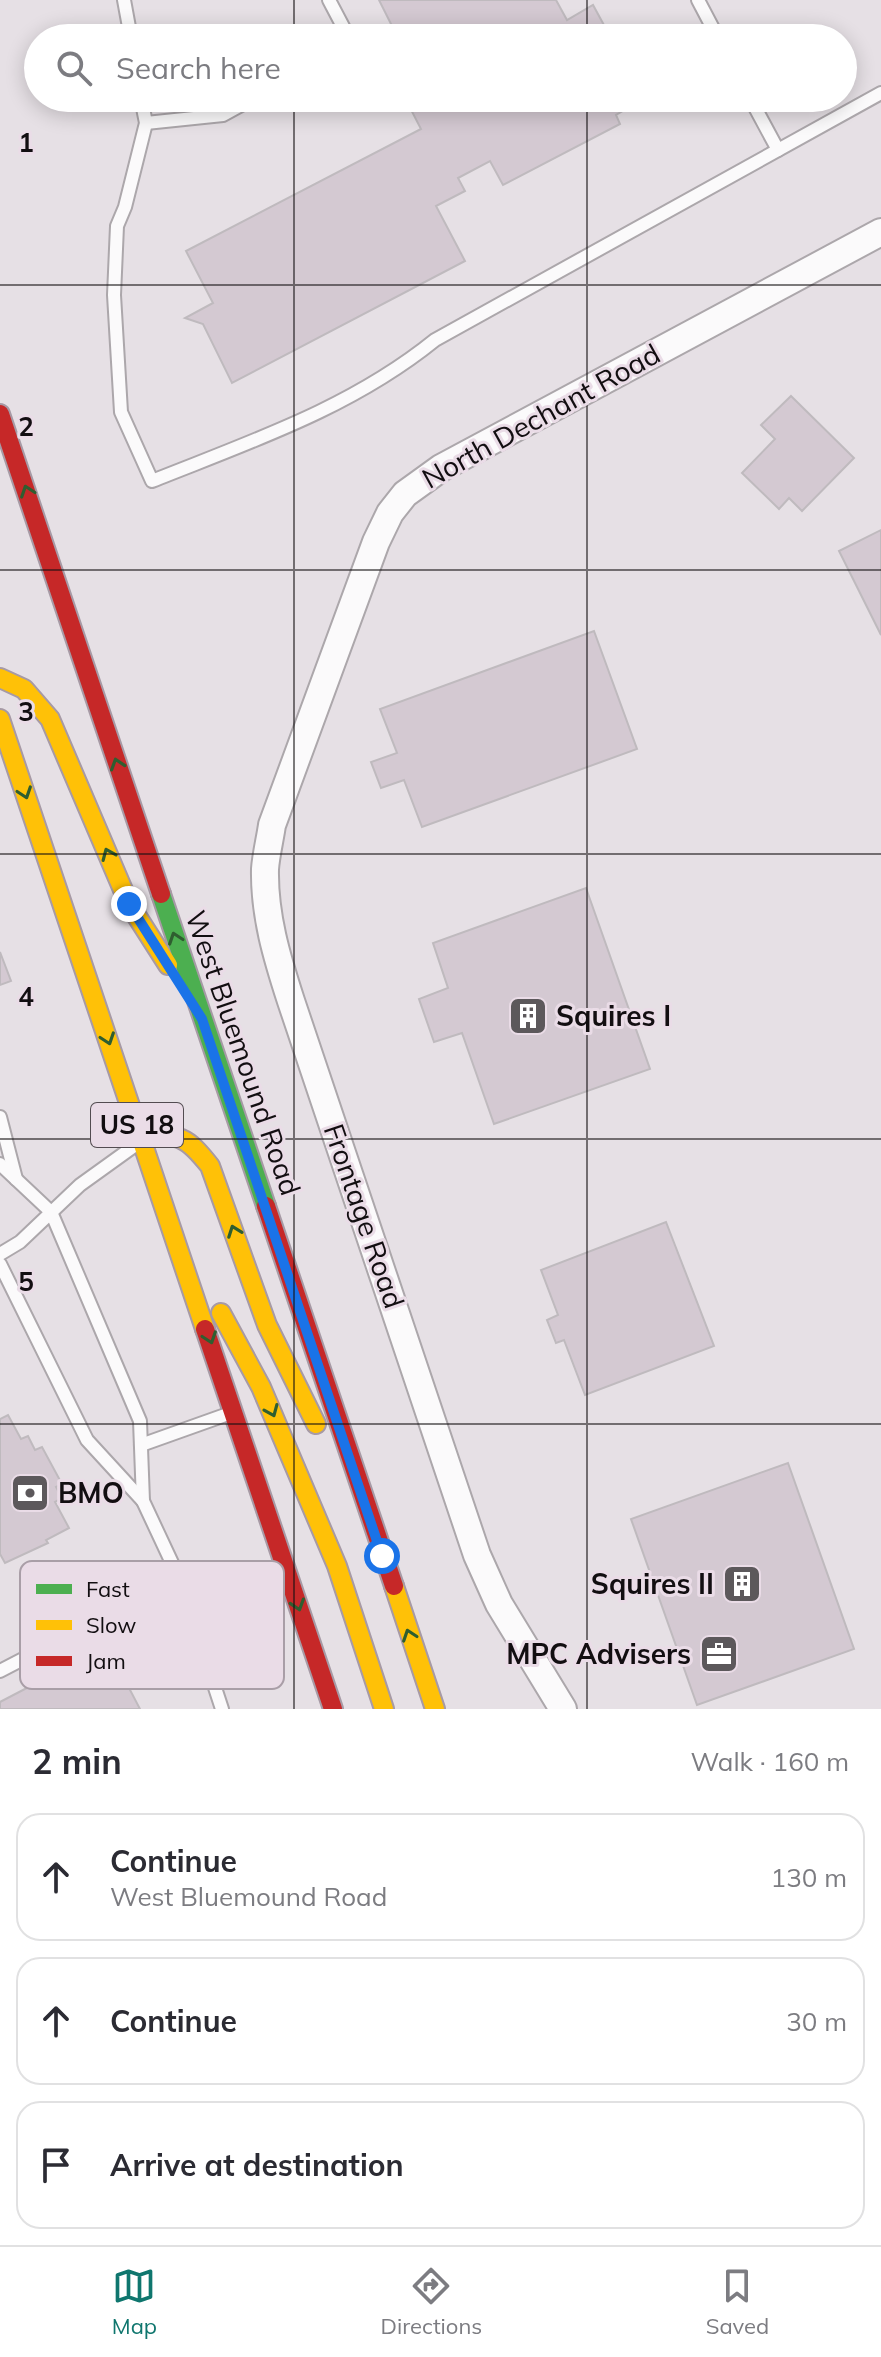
<!DOCTYPE html>
<meta charset="utf-8">
<style>
:root{--surface:#fff;--page:#f7f7f7;--text:#2b2b33;--muted:#7c7c81;--line:#e1e1e2;--accent:#0f766e}
body{margin:0;font-family:Mulish,sans-serif;background:var(--page);color:var(--text)}
.stop{position:absolute;width:24px;height:24px;margin:-18px;border:6px solid #1a73e8;border-radius:50%;background:#fff}
.stop.end{background:#1a73e8;border-color:#fff;box-shadow:0 2px 8px #0008}
.list{margin:0;padding:0;list-style:none}
h2{display:flex;justify-content:space-between;align-items:center;height:104px;margin:0;padding:0 32px;font-size:34px}
h2 small{font-size:26px;font-weight:400;color:var(--muted)}
.list li{display:grid;grid-template-columns:52px 1fr auto;gap:24px;align-items:center;box-sizing:border-box;height:128px;margin:0 16px 16px;padding:0 16px;border:2px solid var(--line);border-radius:24px}
.list b{display:block;font-size:30px;white-space:nowrap}
.list p{margin:0;font-size:26px;white-space:nowrap;color:var(--muted)}
.list em{font-size:26px;font-style:normal;color:var(--muted)}
.icon{flex:none;width:44px;height:44px;fill:none;stroke:currentColor;stroke-width:2;stroke-linecap:round;stroke-linejoin:round}
.map{position:relative;flex:none;width:881px;height:1709px;overflow:hidden}
.search{position:absolute;background:var(--surface);box-shadow:0 4px 20px #0003;left:24px;right:24px;top:24px;height:88px;display:flex;align-items:center;gap:20px;box-sizing:border-box;padding:0 28px;border-radius:44px;color:var(--muted);font-size:30px}
.sheet{height:536px;background:var(--surface)}
nav{display:flex;justify-content:space-around;align-items:center;box-sizing:border-box;height:112px;border-top:2px solid var(--line);background:var(--surface);font-size:22px;color:var(--muted)}
nav a{display:grid;justify-items:center;gap:4px}
nav .on{color:var(--accent)}
.map>svg:first-child{display:block}
.building{fill:#d4c9d2;stroke:#bfbabe;stroke-width:2}
.lines{fill:none;stroke-linecap:round;stroke-linejoin:round}
.lane-casing{stroke:#aca7ab;stroke-width:16}
.street-casing{stroke:#aca7ab;stroke-width:30}
.fast-casing{stroke:#a79aa5;stroke-width:22}
.slow-casing{stroke:#a79aa5;stroke-width:22}
.jam-casing{stroke:#a79aa5;stroke-width:22}
.lane{stroke:#fbfafb;stroke-width:12}
.street{stroke:#fbfafb;stroke-width:26}
.fast{stroke:#4caf50;stroke-width:18}
.slow{stroke:#ffc107;stroke-width:18}
.jam{stroke:#c62828;stroke-width:18}
.oneway{stroke:#2f5e30}
.route{stroke:#1a73e8;stroke-width:10}
.grid{fill:none;stroke:#120e11;stroke-width:2;stroke-opacity:0.55}
.labels{text-anchor:middle;stroke-width:6;stroke-linejoin:round;paint-order:stroke}
.shield{fill:#eadce7;stroke:#534c51;stroke-width:2}
.shield-label{font-size:26px;font-weight:bold;fill:#120e11}
.street-label{font-size:28px;fill:#120e11;stroke:#eadce7}
.poi-label{font-size:28px;font-weight:bold;fill:#120e11;stroke:#eadce7;text-anchor:start}
.key{fill:#eadce7;stroke:#a99ea7;stroke-width:2}
.key-label{font-size:22px;fill:#120e11}
.grid-label{font-size:26px;text-anchor:middle;font-weight:bold;fill:#120e11;stroke:#eadce7;stroke-width:6;stroke-linejoin:round;paint-order:stroke}
</style>
<div class="map">
<svg width="881" height="1709" viewBox="0 0 881 1709">
<rect width="100%" height="100%" fill="#e6e0e5"/>
<!-- building -->
<g class="building">
<polygon points="379,0 556,0 567,20 593,5 611,38 398,38"/>
<polygon points="405,98 645,98 616,115 620,124 503,185 490,161 458,178 465,191 436,206 465,261 232,383 203,324 185,318 213,303 186,251 421,129"/>
<polygon points="791,396 854,458 802,511 789,498 779,509 742,473 775,439 761,425"/>
<polygon points="881,530 881,635 839,551"/>
<polygon points="594,631 637,749 422,827 404,780 381,788 371,762 397,753 380,709"/>
<polygon points="586,888 650,1069 494,1124 462,1033 434,1042 419,999 448,988 433,943"/>
<polygon points="0,952 11,981 0,985"/>
<polygon points="666,1222 714,1346 585,1395 564,1340 556,1343 547,1320 558,1315 541,1270"/>
<polygon points="8,1415 21,1439 28,1436 35,1450 42,1447 62,1484 56,1487 62,1498 55,1502 69,1528 46,1540 48,1543 5,1563 0,1554 0,1419"/>
<polygon points="788,1463 854,1649 697,1705 631,1519"/>
<polygon points="107,1646 140,1709 0,1709 0,1702"/>
</g>
<g class="lines">
<defs>
<g id="lane">
<polyline points="124,0 131,38"/>
<polyline points="329,0 349,38"/>
<polyline points="698,0 718,38"/>
<path d="M 141,98 L 146,123 L 125,207 L 117,226 L 114,295 L 121,412 L 152,481 C 252,441 351,408 435,340 L 881,93"/>
<polyline points="750,98 778,150"/>
<polyline points="146,123 223,115 254,98"/>
<polyline points="0,1117 16,1179"/>
<polyline points="0,1164 51,1212 140,1421 143,1501 179,1578 222,1709"/>
<polyline points="0,1254 20,1242 80,1185 137,1144"/>
<polyline points="0,1264 87,1440 143,1501"/>
<polyline points="141,1445 228,1414"/>
<polyline points="0,1671 179,1578"/>
</g>
<path id="street" d="M 563,1709 L 499,1604 L 477,1555 L 291,1001 C 277,958 264,915 265,869 C 266,855 270,839 272,825 L 376,542 L 390,513 L 405,494 L 441,468 L 881,232"/>
<polyline id="fast" points="161,894 266,1206"/>
<g id="slow">
<polyline points="0,678 24,689 50,719 129,904 168,965"/>
<polyline points="0,719 205,1329"/>
<path d="M 142,1139 C 179,1132 187,1137 210,1166 L 267,1325 L 316,1424"/>
<polyline points="221,1313 261,1387 337,1566 384,1709"/>
<polyline points="394,1586 435,1709"/>
</g>
<g id="jam">
<polyline points="0,414 161,894"/>
<polyline points="266,1206 394,1586"/>
<polyline points="205,1329 333,1709"/>
</g>
</defs>
<!-- lane casing -->
<use href="#lane" class="lane-casing"/>
<!-- street casing -->
<use href="#street" class="street-casing"/>
<!-- fast casing -->
<use href="#fast" class="fast-casing"/>
<!-- slow casing -->
<use href="#slow" class="slow-casing"/>
<!-- jam casing -->
<use href="#jam" class="jam-casing"/>
<!-- lane -->
<use href="#lane" class="lane"/>
<!-- street -->
<use href="#street" class="street"/>
<!-- fast -->
<use href="#fast" class="fast"/>
<!-- slow -->
<use href="#slow" class="slow"/>
<!-- jam -->
<use href="#jam" class="jam"/>
</g>
<!-- one-way arrows -->
<defs><path id="oneway-chevron" d="M-2-3.5L2.5 0L-2 3.5" fill="none" stroke-width="1.6" stroke-linecap="round" stroke-linejoin="round" transform="scale(2)"/></defs>
<g class="oneway">
<use href="#oneway-chevron" transform="translate(27 491) rotate(-109)"/>
<use href="#oneway-chevron" transform="translate(117 764) rotate(-108)"/>
<use href="#oneway-chevron" transform="translate(25 793) rotate(71)"/>
<use href="#oneway-chevron" transform="translate(108 854) rotate(-113)"/>
<use href="#oneway-chevron" transform="translate(175 938) rotate(-109)"/>
<use href="#oneway-chevron" transform="translate(108 1039) rotate(71)"/>
<use href="#oneway-chevron" transform="translate(234 1231) rotate(-110)"/>
<use href="#oneway-chevron" transform="translate(210 1338) rotate(71)"/>
<use href="#oneway-chevron" transform="translate(272 1411) rotate(67)"/>
<use href="#oneway-chevron" transform="translate(298 1605) rotate(72)"/>
<use href="#oneway-chevron" transform="translate(409 1635) rotate(-109)"/>
</g>
<g class="lines">
<!-- route -->
<polyline class="route" points="129,904 202,1019 382,1556"/>
</g>
<!-- grid -->
<path class="grid" d="M 294,0 L 294,38M 587,0 L 587,38M 294,98 L 294,1709M 587,98 L 587,1709M 0,285 L 881,285M 0,570 L 881,570M 0,854 L 881,854M 0,1139 L 881,1139M 0,1424 L 881,1424"/>
<!-- icons -->
<defs>
<symbol id="building-square" viewBox="-11 -11 22 22"><rect x="-9" y="-9" width="18" height="18" rx="4" fill="#5c585b" stroke="#eadce7"/><path d="M-4-6H4V6H1V3H-1V6H-4ZM-2.5-4.3h1.7v1.8h-1.7ZM.8-4.3h1.7v1.8H.8ZM-2.5-1h1.7V.8h-1.7ZM.8-1h1.7V.8H.8Z" fill="#fff"/></symbol>
<symbol id="bank-square" viewBox="-11 -11 22 22"><rect x="-9" y="-9" width="18" height="18" rx="4" fill="#5c585b" stroke="#eadce7"/><path d="M-6-4H6V4H-6ZM0-2.3a2.3 2.3 0 1 0 0 4.6a2.3 2.3 0 1 0 0-4.6Z" fill="#fff"/></symbol>
<symbol id="office-square" viewBox="-11 -11 22 22"><rect x="-9" y="-9" width="18" height="18" rx="4" fill="#5c585b" stroke="#eadce7"/><path d="M-6-3h4V-5.5h4V-3h4V5H-6ZM-1-4.5V-3h2v-1.5ZM-6 0V1H6V0Z" fill="#fff"/></symbol>
</defs>
<g fill-rule="evenodd">
<use href="#building-square" x="506" y="994" width="44" height="44"/>
<use href="#bank-square" x="8" y="1471" width="44" height="44"/>
<use href="#building-square" x="720" y="1562" width="44" height="44"/>
<use href="#office-square" x="697" y="1632" width="44" height="44"/>
</g>
<g class="labels">
<!-- shield labels -->
<rect class="shield" x="91" y="1103" width="92" height="44" rx="6"/>
<g class="shield-label">
<text x="137" y="1134">US 18</text>
</g>
<!-- street labels -->
<g class="street-label">
<text transform="translate(541 416) rotate(-29)" y="10">North Dechant Road</text>
<text transform="translate(243 1053) rotate(71)" y="10">West Bluemound Road</text>
<text transform="translate(364 1216) rotate(71)" y="10">Frontage Road</text>
</g>
<!-- poi labels -->
<g class="poi-label">
<text x="556" y="1026">Squires I</text>
<text x="58" y="1503">BMO</text>
<text x="714" y="1594" text-anchor="end">Squires II</text>
<text x="691" y="1664" text-anchor="end">MPC Advisers</text>
</g>
</g>
<!-- legend -->
<rect x="20" y="1561" width="264" height="128" rx="12" class="key"/>
<rect x="36" y="1584" width="36" height="10" fill="#4caf50"/>
<rect x="36" y="1620" width="36" height="10" fill="#ffc107"/>
<rect x="36" y="1656" width="36" height="10" fill="#c62828"/>
<g class="key-label">
<text x="86" y="1597">Fast</text>
<text x="86" y="1633">Slow</text>
<text x="86" y="1669">Jam</text>
</g>
<g class="grid-label">
<text x="26" y="152">1</text>
<text x="26" y="436">2</text>
<text x="26" y="721">3</text>
<text x="26" y="1006">4</text>
<text x="26" y="1291">5</text>
</g>
</svg>
<div class="stop" style="left:382px;top:1556px"></div>
<div class="stop end" style="left:129px;top:904px"></div>
<div class="search"><svg class="icon" aria-label="search" viewBox="0 0 24 24"><circle cx="10" cy="10" r="6"/><path d="M15 15l6 6"/></svg>Search here</div>
</div>
<section class="sheet">
<h2>2 min<small>Walk · 160 m</small></h2>
<ul class="list">
<li><svg class="icon" aria-label="ahead" viewBox="0 0 24 24"><path d="M12 20V5M6 11l6-6 6 6"/></svg><div><b>Continue</b><p>West Bluemound Road</p></div><em>130 m</em></li>
<li><svg class="icon" aria-label="ahead" viewBox="0 0 24 24"><path d="M12 20V5M6 11l6-6 6 6"/></svg><div><b>Continue</b></div><em>30 m</em></li>
<li><svg class="icon" aria-label="arrive" viewBox="0 0 24 24"><path d="M6 21V4h12l-3 4 3 4H6"/></svg><div><b>Arrive at destination</b></div></li>
</ul>
</section>
<nav>
<a class="on"><svg class="icon" aria-label="map" viewBox="0 0 24 24"><path d="M3 6l6-2 6 2 6-2v14l-6 2-6-2-6 2zM9 4v14M15 6v14"/></svg>Map</a>
<a><svg class="icon" aria-label="directions" viewBox="0 0 24 24"><path d="M12 3l9 9-9 9-9-9zM9 14v-3h6M13 9l2 2-2 2"/></svg>Directions</a>
<a><svg class="icon" aria-label="saved" viewBox="0 0 24 24"><path d="M7 4h10v16l-5-4-5 4z"/></svg>Saved</a>
</nav>
